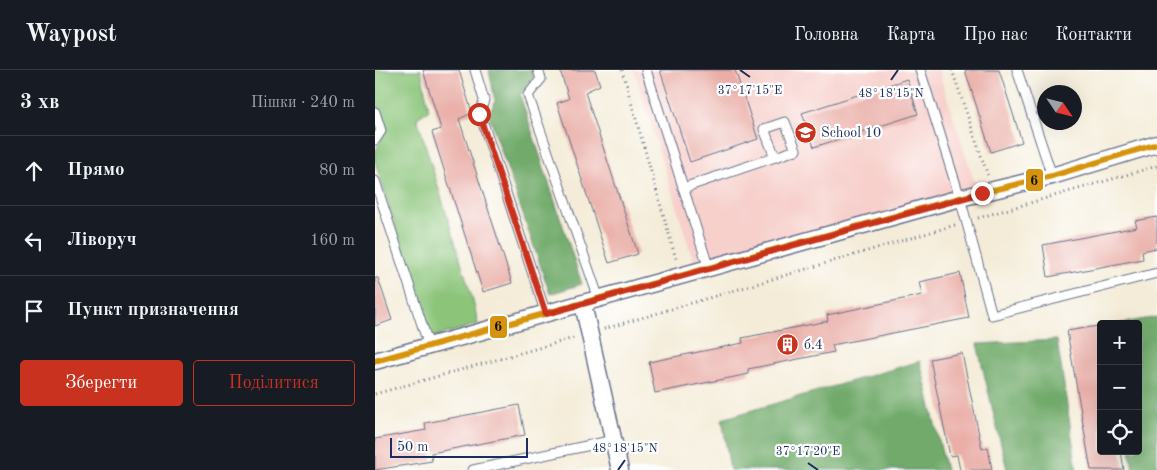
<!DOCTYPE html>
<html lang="uk">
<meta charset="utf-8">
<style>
:root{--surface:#171b24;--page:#20242c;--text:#f1f3f6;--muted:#9ea1a6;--line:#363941;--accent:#c8321e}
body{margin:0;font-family:"Old Standard TT",serif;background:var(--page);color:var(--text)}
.controls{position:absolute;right:15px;bottom:15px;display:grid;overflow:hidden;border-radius:5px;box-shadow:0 5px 20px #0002}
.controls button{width:45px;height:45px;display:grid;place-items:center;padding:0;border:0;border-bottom:1px solid var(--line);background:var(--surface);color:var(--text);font:25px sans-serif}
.compass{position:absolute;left:662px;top:15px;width:45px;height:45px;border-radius:50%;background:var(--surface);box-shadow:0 5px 20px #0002;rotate:125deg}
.scale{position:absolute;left:15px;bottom:12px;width:138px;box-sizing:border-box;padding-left:5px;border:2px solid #1b2f5e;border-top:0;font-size:14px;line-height:18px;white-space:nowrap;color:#1b2f5e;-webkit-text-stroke:4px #fff;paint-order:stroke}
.stop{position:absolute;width:15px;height:15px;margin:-11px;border:4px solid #c8321e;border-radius:50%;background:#fff}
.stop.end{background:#c8321e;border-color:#fff;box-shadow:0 1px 5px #0008}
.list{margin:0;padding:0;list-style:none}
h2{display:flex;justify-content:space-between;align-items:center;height:65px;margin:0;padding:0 20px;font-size:21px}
h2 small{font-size:16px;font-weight:400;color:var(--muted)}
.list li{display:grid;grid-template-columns:32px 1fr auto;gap:15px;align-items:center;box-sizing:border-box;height:70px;padding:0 20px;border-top:1px solid var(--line)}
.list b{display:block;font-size:19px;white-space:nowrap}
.list em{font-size:16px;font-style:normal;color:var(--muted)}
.actions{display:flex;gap:10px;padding:15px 20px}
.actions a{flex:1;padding:11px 0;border:1px solid var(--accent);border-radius:5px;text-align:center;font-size:18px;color:var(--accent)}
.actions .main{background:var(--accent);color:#fff}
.icon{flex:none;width:28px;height:28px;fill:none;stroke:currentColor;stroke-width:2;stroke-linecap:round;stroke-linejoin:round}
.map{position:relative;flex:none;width:782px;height:400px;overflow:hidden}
header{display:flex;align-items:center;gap:30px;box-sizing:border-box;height:70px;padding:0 25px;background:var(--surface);border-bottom:1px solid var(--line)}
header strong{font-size:24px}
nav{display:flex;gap:28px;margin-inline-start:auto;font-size:18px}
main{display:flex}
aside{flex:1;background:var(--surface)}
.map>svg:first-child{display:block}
.built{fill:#f7d0cc}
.green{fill:#8cc57a;stroke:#547a6c}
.forest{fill:#71aa6a;stroke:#466c64}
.building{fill:#eaaea7}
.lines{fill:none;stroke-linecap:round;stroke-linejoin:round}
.service-casing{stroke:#677189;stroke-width:11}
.minor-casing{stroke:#677189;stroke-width:19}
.path{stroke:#677189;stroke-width:3;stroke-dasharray:1 4;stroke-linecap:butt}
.service{stroke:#fff;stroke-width:9}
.minor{stroke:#fff;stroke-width:16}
.bus-1-casing{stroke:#fff;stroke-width:10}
.bus-1{stroke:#d6940e;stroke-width:6}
.route{stroke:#c8321e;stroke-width:6}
.ticks{fill:none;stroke:#1b2f5e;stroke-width:2}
.labels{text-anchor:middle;stroke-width:4.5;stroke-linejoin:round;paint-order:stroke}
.poi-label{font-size:14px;fill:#1b2f5e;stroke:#fff;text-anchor:start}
.ticks-label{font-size:12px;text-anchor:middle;fill:#1b2f5e;stroke:#fff;stroke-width:4.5;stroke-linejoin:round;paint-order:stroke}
.line-badge{stroke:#fff;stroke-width:2}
.pale-badge-label{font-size:14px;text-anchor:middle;font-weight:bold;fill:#111}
</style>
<header>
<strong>Waypost</strong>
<nav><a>Головна</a><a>Карта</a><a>Про нас</a><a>Контакти</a></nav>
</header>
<main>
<aside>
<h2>3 хв<small>Пішки · 240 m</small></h2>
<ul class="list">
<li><svg class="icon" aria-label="ahead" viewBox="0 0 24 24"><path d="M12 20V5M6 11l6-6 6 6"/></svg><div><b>Прямо</b></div><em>80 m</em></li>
<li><svg class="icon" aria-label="left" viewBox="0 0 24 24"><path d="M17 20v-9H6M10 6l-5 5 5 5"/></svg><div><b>Ліворуч</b></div><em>160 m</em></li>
<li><svg class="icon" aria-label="arrive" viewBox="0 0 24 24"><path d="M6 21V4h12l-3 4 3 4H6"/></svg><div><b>Пункт призначення</b></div></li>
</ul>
<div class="actions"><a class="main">Зберегти</a><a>Поділитися</a></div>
</aside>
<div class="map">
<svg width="782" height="400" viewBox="0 0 782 400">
<rect width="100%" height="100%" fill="#fff"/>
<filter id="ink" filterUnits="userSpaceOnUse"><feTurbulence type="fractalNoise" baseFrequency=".02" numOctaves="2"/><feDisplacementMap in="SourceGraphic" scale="10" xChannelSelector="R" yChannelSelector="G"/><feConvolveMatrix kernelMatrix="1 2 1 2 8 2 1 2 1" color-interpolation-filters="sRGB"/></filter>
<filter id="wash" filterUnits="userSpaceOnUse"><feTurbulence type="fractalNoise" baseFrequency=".0096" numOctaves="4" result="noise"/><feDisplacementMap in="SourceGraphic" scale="20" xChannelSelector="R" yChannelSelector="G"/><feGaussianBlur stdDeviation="1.12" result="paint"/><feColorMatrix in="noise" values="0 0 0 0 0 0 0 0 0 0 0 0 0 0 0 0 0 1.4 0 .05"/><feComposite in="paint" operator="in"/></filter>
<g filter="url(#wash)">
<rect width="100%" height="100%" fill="#f4ecd8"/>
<!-- built -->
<polygon class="built" points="259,0 563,0 603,123 322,203"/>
<!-- green -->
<polygon class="green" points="0,0 46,0 54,40 42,48 99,234 103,254 56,268 0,92 0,82 12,58 0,28"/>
<!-- forest -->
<g class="forest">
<polygon points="114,0 158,0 159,6 145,25 207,214 175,224 114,45 120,31"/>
<polygon points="782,247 782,400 758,400 755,381 763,381 763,254 741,254"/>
<polygon points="682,270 702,400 632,400 602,274"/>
<polygon points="545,291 571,400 355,400 347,349"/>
</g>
<g id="blocks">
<!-- building -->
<g class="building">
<polygon points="48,0 84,0 97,43 84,49 137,213 108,222 57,62 66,59"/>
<polygon points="185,0 220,0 225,15 210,22 263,184 234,193 182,33 194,29"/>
<polygon points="285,0 360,0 383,69 315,92"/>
<polygon points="590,0 624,0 647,72 616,82"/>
<polygon points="532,9 543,44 439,77 427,43"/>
<polygon points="782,147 782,178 767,181 768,189 673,207 668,175 762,157 760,151"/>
<polygon points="585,203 594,248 457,275 459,282 373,299 374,304 280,323 274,292 368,273 367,268 453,251 452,245 547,225 544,212"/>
<polygon points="0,208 3,208 17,250 0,256"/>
<polygon points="723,256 726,270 726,381 746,381 749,400 716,400 714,389 692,261"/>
<polygon points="587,283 607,379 613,377 617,400 585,400 582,385 575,386 555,289"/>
<polygon points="144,335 150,365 56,383 57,391 0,400 0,369 51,360 50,353"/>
</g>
</g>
</g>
<g filter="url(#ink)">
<use href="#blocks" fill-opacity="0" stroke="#677189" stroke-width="1"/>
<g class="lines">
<defs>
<g id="service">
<polyline points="100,0 109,30 105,44 171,244"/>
<polyline points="163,0 166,9 153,25 224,229"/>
<polyline points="271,0 334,199"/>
<polyline points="545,0 585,128 617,245 782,203"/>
<polyline points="642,0 677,106"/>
<polyline points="0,42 6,61 0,70"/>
<polyline points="0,111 54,276"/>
<polyline points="308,118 421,80 410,52 389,59 400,87"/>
<polyline points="98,400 239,370"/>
</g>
<g id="minor">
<polyline points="208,234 245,400"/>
<polyline points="0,291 585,128 677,106 782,74"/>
</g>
</defs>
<!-- service casing -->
<use href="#service" class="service-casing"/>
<!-- minor casing -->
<use href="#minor" class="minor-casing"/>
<!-- path -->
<g class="path">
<polyline points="247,0 301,189"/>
<polyline points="577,0 613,106"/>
<polyline points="603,148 782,96"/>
<polyline points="229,259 580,155"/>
<polyline points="0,324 199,268"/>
</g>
<!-- service -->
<use href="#service" class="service"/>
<!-- minor -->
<use href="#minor" class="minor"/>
<defs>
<polyline id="bus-1" points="0,291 585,128 677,106 782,74"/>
</defs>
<!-- bus-1 casing -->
<use href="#bus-1" class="bus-1-casing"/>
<!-- bus-1 -->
<use href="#bus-1" class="bus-1"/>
</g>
</g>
<g class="lines" filter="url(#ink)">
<!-- route -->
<polyline class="route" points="104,44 171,244 607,123"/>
</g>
<!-- ticks -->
<path class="ticks" d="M 365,0 L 375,7M 516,10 L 523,0M 433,393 L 443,400M 243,400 L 250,390"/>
<!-- icons -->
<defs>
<symbol id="school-disc" viewBox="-11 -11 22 22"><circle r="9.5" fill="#c8321e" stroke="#fff"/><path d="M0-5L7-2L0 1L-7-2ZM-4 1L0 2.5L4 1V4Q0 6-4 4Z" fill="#fff"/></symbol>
<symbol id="building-disc" viewBox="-11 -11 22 22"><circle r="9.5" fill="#c8321e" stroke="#fff"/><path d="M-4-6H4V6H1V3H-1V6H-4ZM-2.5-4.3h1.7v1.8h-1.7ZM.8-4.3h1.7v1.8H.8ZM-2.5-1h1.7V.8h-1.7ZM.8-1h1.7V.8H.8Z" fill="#fff"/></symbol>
</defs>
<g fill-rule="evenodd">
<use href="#school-disc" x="418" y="50" width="25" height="25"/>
<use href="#building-disc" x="400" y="262" width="25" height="25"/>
</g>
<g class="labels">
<!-- poi labels -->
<g class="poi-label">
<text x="446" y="67">School 10</text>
<text x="429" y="279">б.4</text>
</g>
</g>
<g class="ticks-label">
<text x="375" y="24">37°17'15"E</text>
<text x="516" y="27">48°18'15"N</text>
<text x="250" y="382">48°18'15"N</text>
<text x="433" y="385">37°17'20"E</text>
</g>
<g class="line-badge">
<rect x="650" y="98" width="19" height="24" rx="5" fill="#d6940e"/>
<rect x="114" y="245" width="19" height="24" rx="5" fill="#d6940e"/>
</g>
<g class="pale-badge-label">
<text x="659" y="115">6</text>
<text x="123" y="261">6</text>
</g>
</svg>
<div class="controls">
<button>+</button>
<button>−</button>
<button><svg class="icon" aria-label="locate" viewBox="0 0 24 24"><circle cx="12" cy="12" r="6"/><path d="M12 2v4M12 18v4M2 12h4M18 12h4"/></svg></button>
</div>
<svg class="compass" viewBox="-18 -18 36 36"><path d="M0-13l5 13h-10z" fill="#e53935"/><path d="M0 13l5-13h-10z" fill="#9ea1a6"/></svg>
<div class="scale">50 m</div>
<div class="stop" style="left:104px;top:44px"></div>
<div class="stop end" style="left:607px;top:123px"></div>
</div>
</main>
